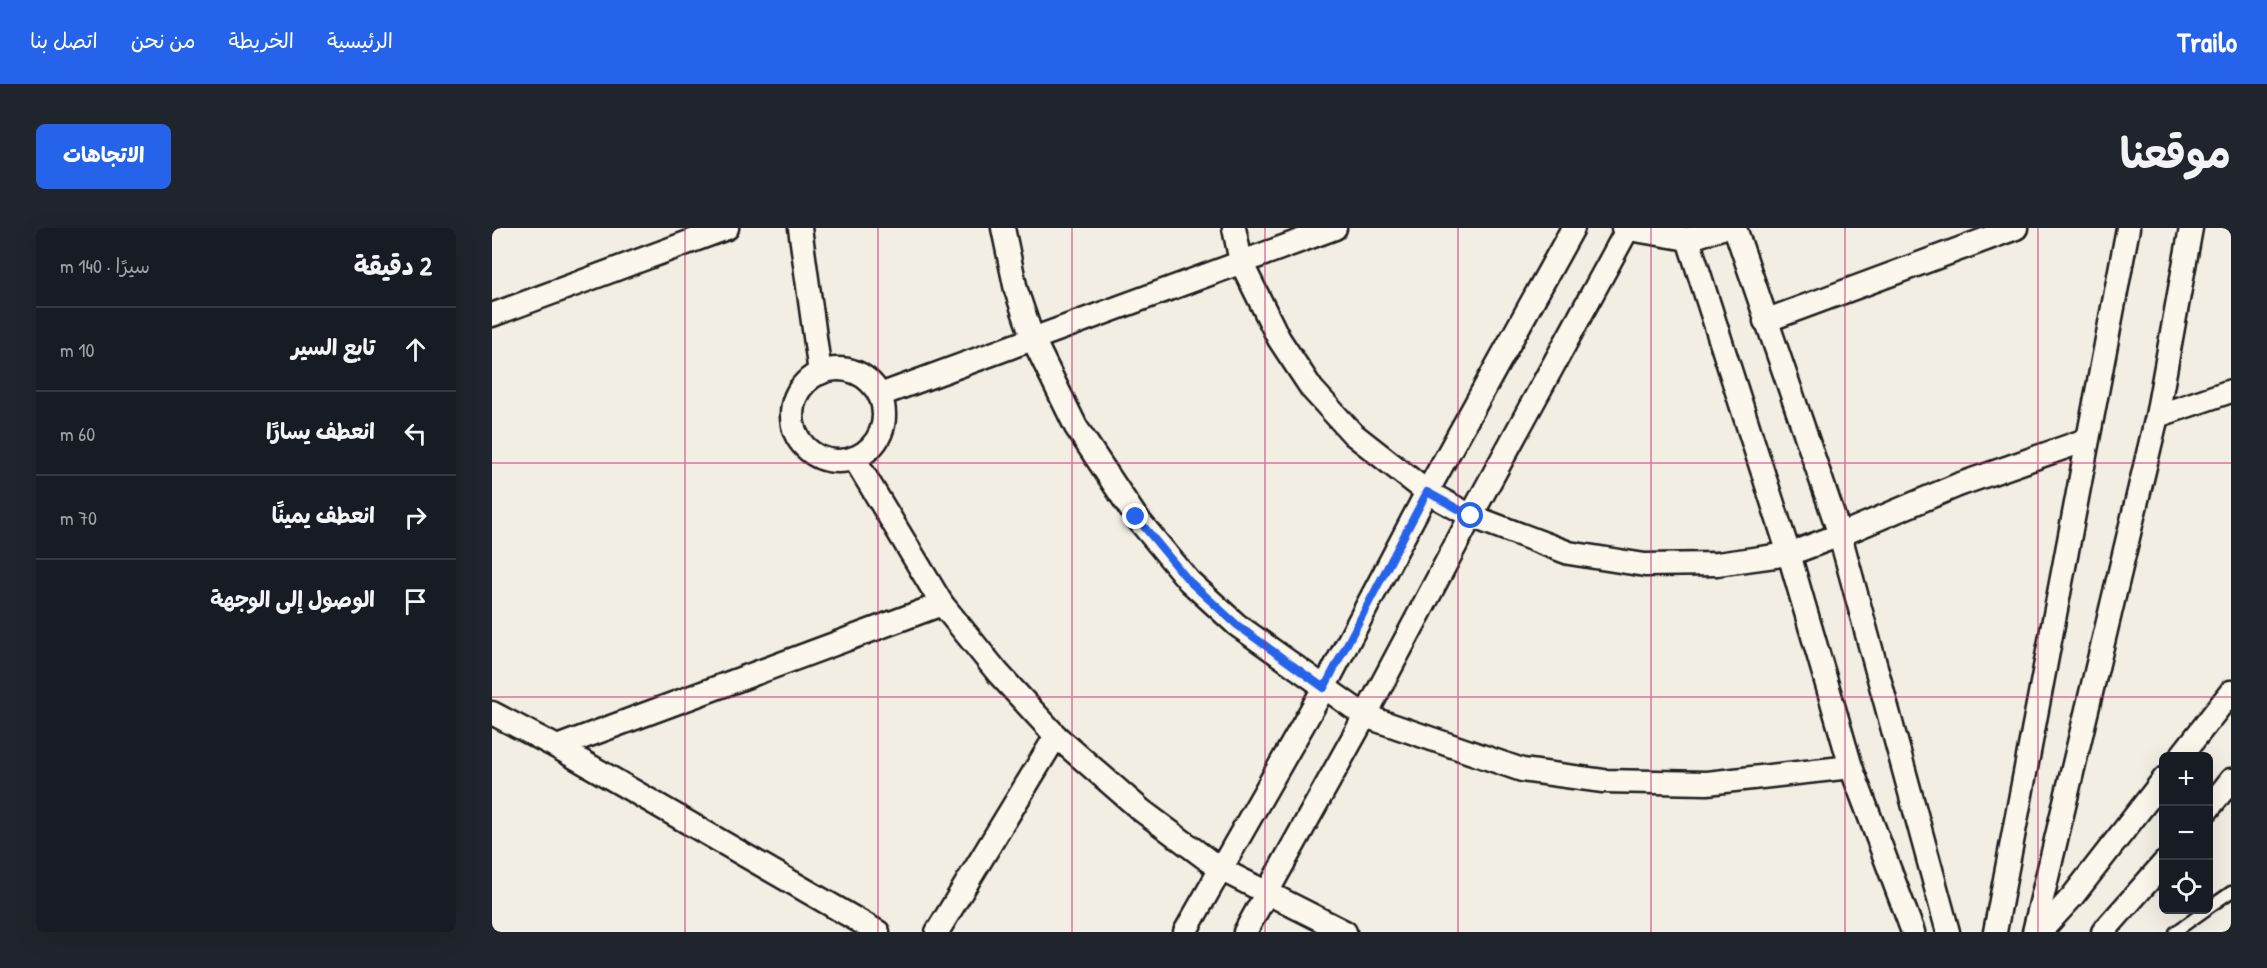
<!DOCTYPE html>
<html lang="ar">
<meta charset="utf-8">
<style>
:root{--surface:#171b24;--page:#20242c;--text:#f1f3f6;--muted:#9ea1a6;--line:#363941;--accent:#2563eb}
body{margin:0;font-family:"Patrick Hand","Playpen Sans Arabic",sans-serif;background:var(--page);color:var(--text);direction:rtl}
.controls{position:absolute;right:18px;bottom:18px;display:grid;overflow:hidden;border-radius:9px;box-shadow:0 6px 24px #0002}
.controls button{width:54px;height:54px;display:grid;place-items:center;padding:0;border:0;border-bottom:2px solid var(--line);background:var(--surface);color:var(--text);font:30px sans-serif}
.stop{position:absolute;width:18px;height:18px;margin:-14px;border:4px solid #2563eb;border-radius:50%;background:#fff}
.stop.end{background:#2563eb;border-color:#fff;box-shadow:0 2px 6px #0008}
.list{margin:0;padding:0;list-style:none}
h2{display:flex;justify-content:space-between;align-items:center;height:78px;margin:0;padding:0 24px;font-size:26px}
h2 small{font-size:20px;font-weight:400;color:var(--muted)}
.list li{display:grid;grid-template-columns:39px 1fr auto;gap:18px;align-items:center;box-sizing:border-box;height:84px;padding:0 24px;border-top:2px solid var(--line)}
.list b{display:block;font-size:22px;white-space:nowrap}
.list em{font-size:20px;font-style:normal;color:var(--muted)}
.icon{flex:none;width:33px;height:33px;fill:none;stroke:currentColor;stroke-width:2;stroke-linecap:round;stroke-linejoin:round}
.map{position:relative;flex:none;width:1739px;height:704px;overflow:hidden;direction:ltr;border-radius:9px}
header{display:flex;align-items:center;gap:36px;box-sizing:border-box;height:84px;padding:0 30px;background:var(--accent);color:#fff}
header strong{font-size:28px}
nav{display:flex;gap:33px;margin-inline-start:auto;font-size:21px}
.intro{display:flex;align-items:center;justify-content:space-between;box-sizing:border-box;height:144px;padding:0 36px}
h1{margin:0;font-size:42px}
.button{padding:15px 27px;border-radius:9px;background:var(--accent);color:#fff;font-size:21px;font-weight:700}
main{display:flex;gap:36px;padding:0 36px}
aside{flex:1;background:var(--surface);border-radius:9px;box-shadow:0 6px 24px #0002}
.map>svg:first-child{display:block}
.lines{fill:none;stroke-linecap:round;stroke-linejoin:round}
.service-casing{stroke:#1c1c1c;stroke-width:15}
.minor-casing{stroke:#1c1c1c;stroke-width:27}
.service{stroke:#fbf7ec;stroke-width:10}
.minor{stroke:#fbf7ec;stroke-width:22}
.route{stroke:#2563eb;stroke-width:8}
.grid{fill:none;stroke:#c2185b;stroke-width:1.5;stroke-opacity:0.55}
</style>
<header>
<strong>Trailo</strong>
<nav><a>الرئيسية</a><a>الخريطة</a><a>من نحن</a><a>اتصل بنا</a></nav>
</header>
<div class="intro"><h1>موقعنا</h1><a class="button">الاتجاهات</a></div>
<main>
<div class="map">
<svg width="1739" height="704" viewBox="0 0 1739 704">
<rect width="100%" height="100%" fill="#f2eee4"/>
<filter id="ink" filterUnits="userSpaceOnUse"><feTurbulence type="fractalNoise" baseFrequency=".0167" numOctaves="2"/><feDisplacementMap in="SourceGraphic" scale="12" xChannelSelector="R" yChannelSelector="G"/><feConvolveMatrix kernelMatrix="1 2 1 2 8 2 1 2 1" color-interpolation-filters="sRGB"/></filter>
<g filter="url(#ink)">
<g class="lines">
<defs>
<g id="service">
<polyline points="1716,680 1739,664"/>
<polyline points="1683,704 1714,682"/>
</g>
<g id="minor">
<polyline points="308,0 328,145"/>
<polyline points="511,0 524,62 540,109 584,199 644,289 697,353 745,397 873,488 1030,542 1111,553 1215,555 1359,539"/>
<polyline points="742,0 749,34 787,111 820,161 861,206 935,264 979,288 1077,325 1153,337 1225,336 1297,326 1348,307 1466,257 1594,212"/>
<polyline points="1131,0 1196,11 1230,0"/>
<polyline points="1243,0 1348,307 1456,704"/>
<polyline points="1196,11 1297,326 1359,539 1421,704"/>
<polyline points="0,87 235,0"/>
<polyline points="1273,93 1524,0"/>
<circle cx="346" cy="187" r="46"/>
<polyline points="388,167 843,0"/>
<polyline points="1665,188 1739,163"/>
<polyline points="362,230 450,376 506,445 564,508 649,582 728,641 853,704"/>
<polyline points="0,485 65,519 386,704"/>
<polyline points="65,519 450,376"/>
<polyline points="1689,528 1739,464"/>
<polyline points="1716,581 1739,552"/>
<polyline points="445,704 564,508"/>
<polyline points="693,704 832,460 935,264 1081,0"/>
<polyline points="753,704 873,488 979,288 1135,2"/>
<polyline points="1503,704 1636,0"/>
<polyline points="1542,704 1665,188 1699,0"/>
<polyline points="1548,704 1580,669 1672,551"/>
<polyline points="1611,704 1672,635"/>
</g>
</defs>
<!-- service casing -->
<use href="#service" class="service-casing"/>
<!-- minor casing -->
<use href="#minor" class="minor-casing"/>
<!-- service -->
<use href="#service" class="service"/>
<!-- minor -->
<use href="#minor" class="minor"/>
</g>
</g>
<g class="lines" filter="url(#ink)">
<!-- route -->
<polyline class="route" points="644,289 697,353 745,397 832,460 935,264 979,288"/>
</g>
<!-- grid -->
<path class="grid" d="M 193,0 L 193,704M 386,0 L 386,704M 580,0 L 580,704M 773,0 L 773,704M 966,0 L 966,704M 1159,0 L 1159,704M 1353,0 L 1353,704M 1546,0 L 1546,704M 0,235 L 1739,235M 0,469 L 1739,469"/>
</svg>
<div class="controls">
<button>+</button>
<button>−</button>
<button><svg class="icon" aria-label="locate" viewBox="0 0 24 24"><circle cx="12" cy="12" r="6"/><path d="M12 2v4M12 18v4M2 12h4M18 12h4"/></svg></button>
</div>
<div class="stop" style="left:979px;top:288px"></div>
<div class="stop end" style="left:644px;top:289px"></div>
</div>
<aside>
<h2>2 دقيقة<small>سيرًا · 140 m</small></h2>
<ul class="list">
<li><svg class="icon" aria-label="ahead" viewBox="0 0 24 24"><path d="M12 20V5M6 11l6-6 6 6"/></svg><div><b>تابع السير</b></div><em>10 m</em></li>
<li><svg class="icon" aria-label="left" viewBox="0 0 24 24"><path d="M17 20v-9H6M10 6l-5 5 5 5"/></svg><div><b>انعطف يسارًا</b></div><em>60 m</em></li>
<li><svg class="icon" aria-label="right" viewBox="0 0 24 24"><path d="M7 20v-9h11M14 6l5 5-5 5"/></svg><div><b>انعطف يمينًا</b></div><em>70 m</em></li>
<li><svg class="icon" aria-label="arrive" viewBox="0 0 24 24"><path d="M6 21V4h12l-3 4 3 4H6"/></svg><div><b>الوصول إلى الوجهة</b></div></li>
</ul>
</aside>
</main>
